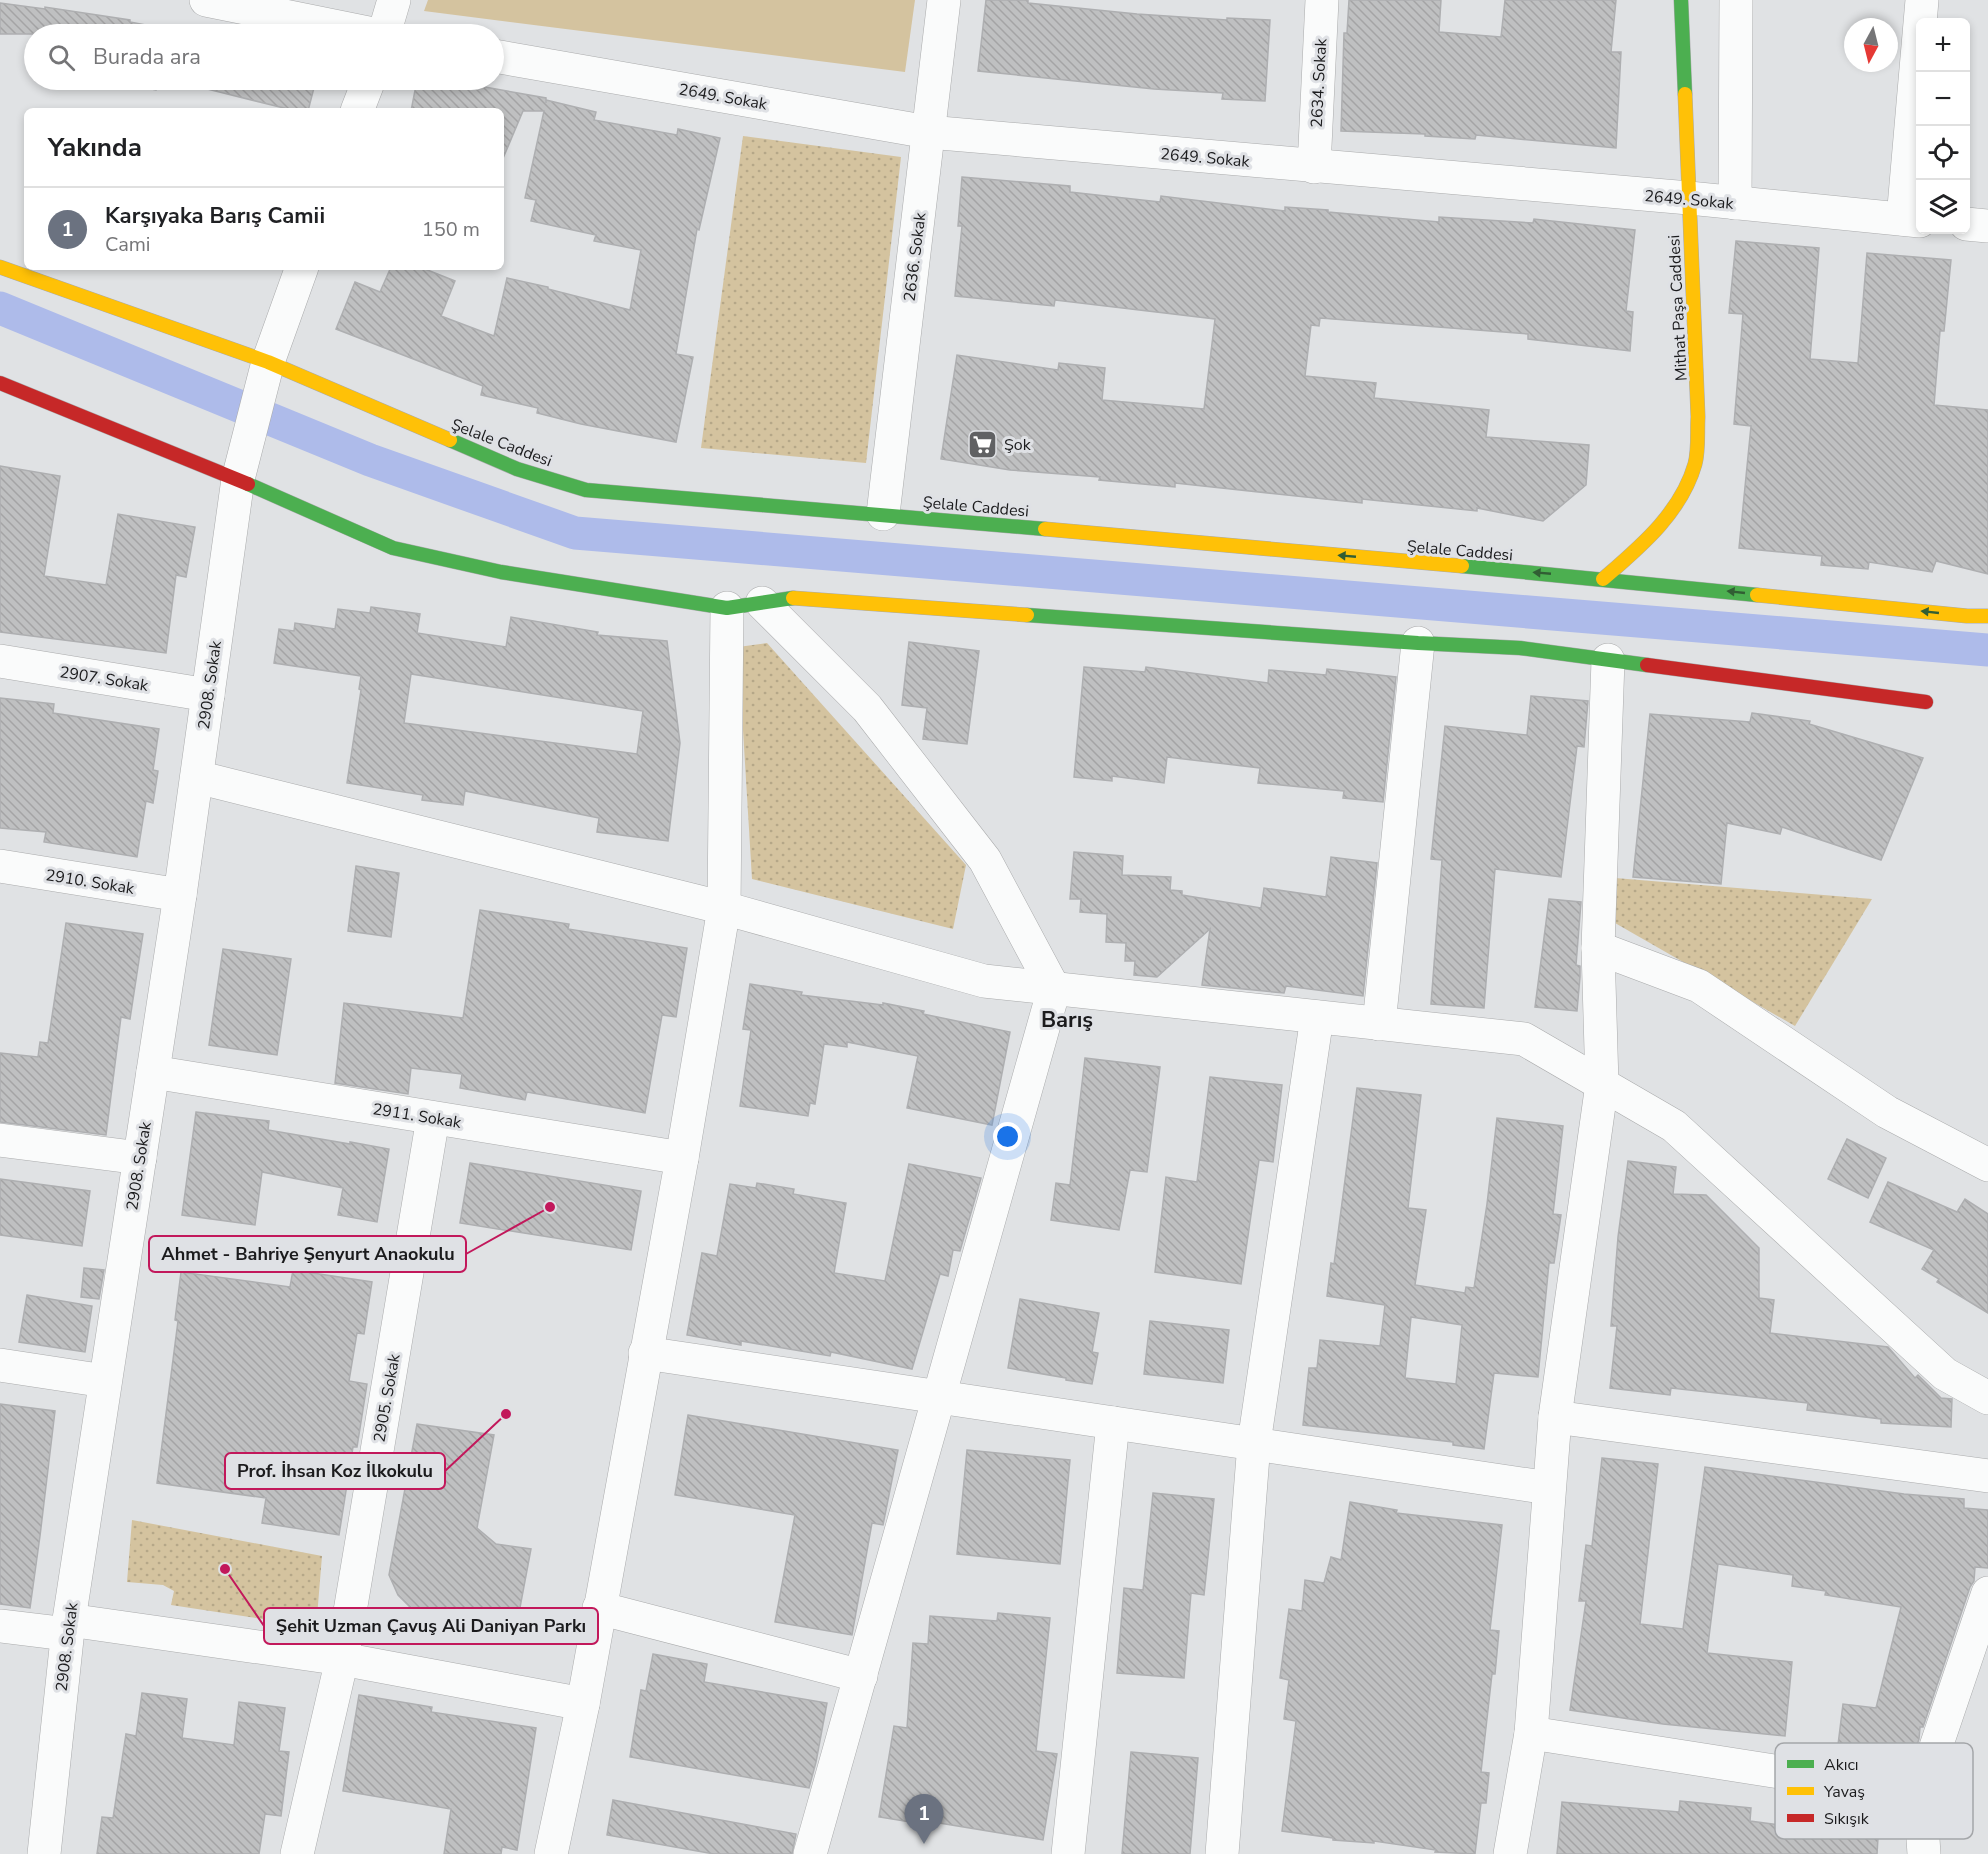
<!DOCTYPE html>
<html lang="tr">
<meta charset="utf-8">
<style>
:root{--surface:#fff;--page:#f2f2f2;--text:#202124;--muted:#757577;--line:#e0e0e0;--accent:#d93025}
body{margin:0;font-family:"Nunito Sans",sans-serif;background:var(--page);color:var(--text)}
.controls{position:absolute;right:18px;top:18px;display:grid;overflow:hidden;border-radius:9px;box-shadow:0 3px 9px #0003}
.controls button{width:54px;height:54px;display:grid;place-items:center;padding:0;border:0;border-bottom:2px solid var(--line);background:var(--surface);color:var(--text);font:30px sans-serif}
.compass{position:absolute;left:1844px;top:18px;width:54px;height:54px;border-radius:50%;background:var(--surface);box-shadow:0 3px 9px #0003;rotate:187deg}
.you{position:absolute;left:1008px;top:1137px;width:21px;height:21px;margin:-15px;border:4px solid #fff;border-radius:50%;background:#1a73e8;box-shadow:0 0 0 9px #1a73e833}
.badge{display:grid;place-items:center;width:39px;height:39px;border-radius:50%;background:var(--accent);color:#fff;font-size:20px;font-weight:700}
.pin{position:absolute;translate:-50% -50px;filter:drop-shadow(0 2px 3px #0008)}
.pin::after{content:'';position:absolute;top:32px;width:21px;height:18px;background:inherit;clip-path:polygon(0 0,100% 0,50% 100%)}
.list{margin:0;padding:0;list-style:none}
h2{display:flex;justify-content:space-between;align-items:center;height:78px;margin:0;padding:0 24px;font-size:26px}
h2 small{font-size:20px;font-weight:400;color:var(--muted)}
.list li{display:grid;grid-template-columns:39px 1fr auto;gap:18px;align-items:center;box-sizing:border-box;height:84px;padding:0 24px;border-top:2px solid var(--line)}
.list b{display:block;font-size:22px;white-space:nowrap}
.list p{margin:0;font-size:20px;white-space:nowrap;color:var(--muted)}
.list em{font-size:20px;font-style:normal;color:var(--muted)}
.icon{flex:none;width:33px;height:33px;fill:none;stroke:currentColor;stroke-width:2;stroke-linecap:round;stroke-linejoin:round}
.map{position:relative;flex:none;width:1988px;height:1854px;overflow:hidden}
.search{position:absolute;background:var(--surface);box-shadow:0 3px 9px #0003;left:24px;top:24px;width:480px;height:66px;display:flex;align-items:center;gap:15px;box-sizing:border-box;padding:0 21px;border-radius:33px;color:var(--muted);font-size:22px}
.panel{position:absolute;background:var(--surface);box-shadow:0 3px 9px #0003;left:24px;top:108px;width:480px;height:162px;border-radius:9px}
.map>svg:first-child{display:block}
.grass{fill:#d4c39f}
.park{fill:url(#park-dots)}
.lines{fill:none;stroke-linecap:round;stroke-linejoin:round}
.canal{stroke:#aebbea;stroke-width:33}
.building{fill:url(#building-back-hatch);stroke:#aeafb1;stroke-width:1.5;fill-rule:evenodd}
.street-casing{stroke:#aaabac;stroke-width:34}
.fast-casing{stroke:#aaabac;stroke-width:15}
.slow-casing{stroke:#aaabac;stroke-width:15}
.jam-casing{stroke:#aaabac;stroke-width:15}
.street{stroke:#fafbfb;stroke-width:33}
.fast{stroke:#4caf50;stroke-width:14}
.slow{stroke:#ffc107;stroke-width:14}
.jam{stroke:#c62828;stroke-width:14}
.oneway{fill:#315e34}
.labels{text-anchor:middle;stroke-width:6;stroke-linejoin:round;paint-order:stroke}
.street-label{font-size:16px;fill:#1b1b1d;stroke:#dfe1e5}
.poi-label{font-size:16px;fill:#1b1b1d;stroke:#dfe1e5;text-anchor:start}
.district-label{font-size:22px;font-weight:bold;fill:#1b1b1d;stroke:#dfe1e5}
.key{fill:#dfe1e5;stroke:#a4a6a9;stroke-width:1.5}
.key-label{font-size:16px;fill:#1b1b1d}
.leader{fill:none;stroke:#c2185b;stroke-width:2}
.callout-dot{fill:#c2185b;stroke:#dfe1e5;stroke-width:2}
.callout{fill:#dfe1e5;stroke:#c2185b;stroke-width:2}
.callout-label{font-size:18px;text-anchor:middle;font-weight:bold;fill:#1b1b1d}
</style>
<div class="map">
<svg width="1988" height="1854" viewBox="0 0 1988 1854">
<defs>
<pattern id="park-dots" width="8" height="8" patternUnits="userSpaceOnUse" patternTransform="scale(1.5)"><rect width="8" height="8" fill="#d4c39f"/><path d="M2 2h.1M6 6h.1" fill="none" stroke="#b5a788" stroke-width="1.8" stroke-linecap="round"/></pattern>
<pattern id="building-back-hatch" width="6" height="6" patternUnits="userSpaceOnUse" patternTransform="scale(1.5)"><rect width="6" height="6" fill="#bfc0c1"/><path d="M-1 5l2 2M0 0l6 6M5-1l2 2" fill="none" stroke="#a4a4a5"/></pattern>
</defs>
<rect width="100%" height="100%" fill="#e0e2e4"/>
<!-- grass -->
<polygon class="grass" points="428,0 915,0 905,72 424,11"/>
<!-- park -->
<g class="park">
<polygon points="743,136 901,157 866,463 701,448"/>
<polygon points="767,643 966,865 953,929 752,879 738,647"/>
<polygon points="1615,878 1872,899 1795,1026 1615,923"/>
<polygon points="132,1520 322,1556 317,1617 301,1625 171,1605 174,1591 163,1585 127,1582"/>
</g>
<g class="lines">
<!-- canal -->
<polyline class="canal" points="0,308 370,460 575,533 1988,650"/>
</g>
<!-- building -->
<g class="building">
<polygon points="986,0 1028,0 1028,3 1137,14 1227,20 1227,18 1270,20 1265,101 1222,99 1223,93 1154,89 978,71"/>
<polygon points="1349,0 1441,0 1439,32 1501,37 1505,0 1616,0 1611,52 1621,52 1616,148 1476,135 1475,139 1425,136 1425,134 1341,131 1344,33 1347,33"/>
<polygon points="0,3 45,9 45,7 130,20 130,22 167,29 166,34 0,34"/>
<polygon points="113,80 158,80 156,90 112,82"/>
<polygon points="208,80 316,80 308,111 296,111 207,89"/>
<polygon points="417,80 446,80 546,98 546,103 546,100 596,112 594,120 677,135 678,129 720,138 699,230 697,229 676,354 693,357 676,442 581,424 537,413 538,408 481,395 483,386 336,329 355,282 380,292 391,267 420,267 455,281 441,316 494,336 507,278 548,287 548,289 630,310 641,250 594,241 596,235 531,221 536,200 525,198 544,111 523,111 501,163 501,111 411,111"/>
<polygon points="962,177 1070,186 1070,192 1160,202 1161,196 1285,211 1285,207 1328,210 1328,212 1439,222 1439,217 1533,223 1534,219 1635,230 1626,311 1633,312 1630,351 1528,339 1528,334 1320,318 1319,326 1311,325 1305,376 1376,383 1374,398 1489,410 1486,437 1589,445 1586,485 1543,521 1477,508 1477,511 1362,499 1362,503 1175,483 1175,487 1099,480 1100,477 1010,470 941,459 957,355 1058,370 1059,363 1105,368 1102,400 1204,409 1215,319 1055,300 1054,306 955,296 962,226 958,226"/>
<polygon points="1736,241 1819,248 1810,359 1858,363 1867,253 1951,260 1944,331 1940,331 1934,405 1988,410 1988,574 1936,561 1932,572 1869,562 1868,569 1821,565 1822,556 1739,548 1751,426 1734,424 1743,314 1729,313"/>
<polygon points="0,466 60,476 44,576 106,585 118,514 195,527 186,577 176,575 166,653 0,632"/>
<path d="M 371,607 L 420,614 L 417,633 L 506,647 L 511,617 L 598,632 L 597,635 L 667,641 L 680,743 L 668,841 L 597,832 L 599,818 L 465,791 L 463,805 L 422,800 L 423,795 L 347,783 L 361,690 L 359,689 L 361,676 L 274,663 L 279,629 L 294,631 L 295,623 L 335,629 L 338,609 L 370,613 ZM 411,674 L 643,711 L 637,754 L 404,723 Z"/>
<polygon points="909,642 979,651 967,744 923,739 927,708 902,705"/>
<polygon points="1084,667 1145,672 1146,667 1268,683 1269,670 1326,675 1327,669 1396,677 1383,802 1343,798 1344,791 1258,783 1260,768 1167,757 1164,783 1112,776 1112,781 1074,777"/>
<polygon points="1531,696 1588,701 1584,747 1577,746 1561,877 1495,869 1484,1008 1431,1004 1442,860 1431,859 1445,726 1527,735"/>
<polygon points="0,698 54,704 53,713 159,729 153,770 158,771 153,803 146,801 137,857 44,842 46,832 0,828"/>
<polygon points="1752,713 1810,721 1809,724 1923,758 1881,860 1782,827 1780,834 1727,823 1721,884 1633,877 1650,714 1750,722"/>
<polygon points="1074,852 1123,856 1122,875 1171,877 1170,890 1182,891 1182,895 1261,908 1264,888 1326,897 1331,857 1377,863 1363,996 1286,986 1284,993 1202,985 1210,929 1157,977 1134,975 1135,961 1125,961 1126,943 1106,942 1107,914 1080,912 1081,899 1070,899"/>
<polygon points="356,866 399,873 391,937 348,931"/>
<polygon points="1549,899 1581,902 1576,965 1580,966 1580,977 1577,1011 1535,1007"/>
<polygon points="480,910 569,924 568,929 687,948 676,1017 662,1015 645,1113 527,1092 525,1100 460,1088 462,1074 411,1068 408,1094 335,1083 344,1003 463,1018"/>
<polygon points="66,923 143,934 130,1019 121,1017 106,1135 0,1122 0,1053 38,1057 40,1042 48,1043"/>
<polygon points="223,949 291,959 277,1055 209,1045"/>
<polygon points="750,984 802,992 801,995 883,1005 883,1003 924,1011 923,1014 1010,1032 992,1125 907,1108 918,1056 847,1042 847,1047 824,1044 815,1104 810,1103 808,1116 740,1106 751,1030 743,1029"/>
<polygon points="1085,1058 1160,1067 1147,1172 1130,1170 1119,1230 1051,1220 1056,1183 1070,1185"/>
<polygon points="1210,1077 1282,1085 1273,1162 1259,1160 1241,1284 1155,1272 1166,1177 1197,1182"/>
<path d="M 1357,1088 L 1421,1095 L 1408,1208 L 1426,1210 L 1415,1285 L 1465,1293 L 1466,1287 L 1474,1288 L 1487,1204 L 1497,1118 L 1563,1126 L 1553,1214 L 1561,1215 L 1554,1263 L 1549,1263 L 1538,1377 L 1494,1373 L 1484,1449 L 1453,1445 L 1453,1442 L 1303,1425 L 1309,1368 L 1317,1368 L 1320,1340 L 1380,1346 L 1385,1305 L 1327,1296 L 1331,1263 L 1334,1264 ZM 1411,1317 L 1462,1325 L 1456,1384 L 1405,1378 Z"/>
<polygon points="196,1112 269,1121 268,1130 350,1144 350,1142 389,1149 377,1222 338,1215 343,1188 262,1172 255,1225 182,1215"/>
<polygon points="1847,1139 1886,1158 1868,1198 1828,1179"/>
<polygon points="1628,1161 1676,1167 1673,1194 1706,1195 1759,1248 1759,1298 1774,1300 1770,1333 1888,1347 1915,1378 1918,1375 1941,1398 1952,1399 1951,1427 1881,1423 1881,1419 1807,1410 1808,1403 1671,1388 1670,1395 1610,1388 1617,1326 1611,1326 1618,1237"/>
<polygon points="470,1163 641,1191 631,1250 460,1223"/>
<polygon points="909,1164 981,1178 960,1251 953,1250 948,1276 940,1274 912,1369 831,1352 830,1356 741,1341 741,1345 687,1335 702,1253 717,1256 730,1184 756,1188 757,1183 794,1189 793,1194 846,1203 834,1273 885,1281"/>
<polygon points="0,1179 90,1191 82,1246 0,1235"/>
<polygon points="1888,1182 1957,1212 1965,1199 1988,1214 1988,1313 1937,1282 1939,1279 1922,1269 1934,1250 1870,1222"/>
<polygon points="84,1268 104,1270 99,1299 81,1297"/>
<polygon points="293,1270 372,1282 364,1334 357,1333 349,1381 367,1384 357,1447 353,1447 339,1535 262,1523 266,1498 157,1483 178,1321 175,1320 181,1272 290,1287"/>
<polygon points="27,1295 92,1306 85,1352 19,1342"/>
<polygon points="1020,1299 1099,1313 1092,1352 1098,1353 1092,1384 1066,1380 1066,1378 1008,1368"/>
<polygon points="1150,1321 1229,1330 1223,1383 1144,1374"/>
<polygon points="0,1404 55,1411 40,1536 30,1608 0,1604"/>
<polygon points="688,1415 898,1450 883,1525 872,1523 852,1635 775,1622 795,1515 675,1495"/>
<polygon points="417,1424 494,1435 477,1528 496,1544 531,1549 516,1629 415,1612 398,1595 389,1575"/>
<polygon points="967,1450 1070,1460 1060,1564 957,1554"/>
<polygon points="1602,1458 1658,1464 1640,1624 1683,1629 1705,1467 1904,1494 1964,1499 1964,1508 1988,1510 1988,1568 1975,1567 1974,1581 1970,1587 1923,1727 1920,1727 1919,1739 1911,1762 1837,1753 1843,1704 1876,1708 1901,1607 1825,1595 1826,1591 1792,1586 1793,1575 1718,1564 1707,1653 1792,1662 1785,1736 1663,1724 1570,1710 1586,1601 1579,1601 1586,1545 1592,1546"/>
<polygon points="1153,1493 1214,1499 1204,1595 1191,1593 1184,1678 1117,1673 1124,1588 1143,1590"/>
<polygon points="1350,1502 1397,1510 1396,1513 1502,1525 1490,1630 1499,1631 1495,1674 1492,1674 1481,1772 1489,1773 1486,1803 1481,1803 1475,1854 1435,1852 1436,1850 1374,1841 1374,1843 1333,1840 1333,1838 1282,1831 1296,1721 1284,1719 1289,1680 1280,1678 1289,1609 1302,1611 1305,1580 1324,1583 1331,1557 1341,1560"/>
<polygon points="998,1613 1050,1618 1036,1751 1057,1754 1043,1840 921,1820 923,1824 879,1817 894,1726 907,1728 913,1643 928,1644 930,1616 997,1621"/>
<polygon points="653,1654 707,1664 704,1682 827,1703 816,1762 809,1788 630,1757 641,1690 646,1691"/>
<polygon points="142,1693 187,1699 182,1738 234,1745 239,1702 285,1708 279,1751 289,1752 281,1816 265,1814 259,1854 97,1854 102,1817 113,1818 126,1734 136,1736"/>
<polygon points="359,1695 432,1707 431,1712 536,1728 517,1850 502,1847 501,1854 444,1854 451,1809 343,1791"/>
<polygon points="1131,1752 1198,1758 1190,1854 1122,1854"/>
<polygon points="613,1800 796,1834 792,1854 714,1854 607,1835"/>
<polygon points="1680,1801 1751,1808 1750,1821 1878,1838 1877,1854 1557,1854 1562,1802 1679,1812"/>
</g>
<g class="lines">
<defs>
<g id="street">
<polyline points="206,0 373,34"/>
<polyline points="384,34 394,0"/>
<polyline points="494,56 928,132 1689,198 1920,221"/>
<polyline points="357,111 369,80"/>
<polyline points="1314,167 1322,0"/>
<polyline points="1735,203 1736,0"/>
<polyline points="1903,219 1922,0"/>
<polyline points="1966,224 1988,226"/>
<polyline points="883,514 944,0"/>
<polyline points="762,603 867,708 985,860 1054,989 810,1854"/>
<polyline points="0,661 208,695"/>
<polyline points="197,777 724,908 984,981 1524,1039 1674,1126 1945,1374 1988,1398"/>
<polyline points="0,866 180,895"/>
<polyline points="1598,948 1699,986 1887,1112 1988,1165"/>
<polyline points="1379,1024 1418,643"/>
<polyline points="153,1072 682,1158"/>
<polyline points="0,1140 140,1158"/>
<polyline points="645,1353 1549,1488"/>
<polyline points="0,1365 105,1381"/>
<polyline points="1555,1417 1988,1476"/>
<polyline points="599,1608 861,1676"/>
<polyline points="69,1620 342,1659 583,1704"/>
<polyline points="0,1626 67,1634"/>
<polyline points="1531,1733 1920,1794"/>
<polyline points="44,1854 69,1620 180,895 238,479 268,362 302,267"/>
<polyline points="297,1854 342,1659 433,1118"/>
<polyline points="551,1854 583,1704 682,1158 724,908 727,608"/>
<polyline points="1068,1854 1113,1423"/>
<polyline points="1222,1854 1254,1443 1317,1017"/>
<polyline points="1510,1854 1531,1733 1555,1417 1602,1084 1598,948 1608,660"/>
<polyline points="1924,1854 1920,1794 1988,1593"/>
</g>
<g id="fast">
<polyline points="1681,0 1685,94"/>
<polyline points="450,440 517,469 586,490 1045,529"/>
<polyline points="248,484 393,548 501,572 727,608 793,598"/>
<polyline points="1462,566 1757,595"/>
<polyline points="1027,615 1418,643 1520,648 1647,665"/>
</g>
<g id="slow">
<polyline points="0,267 268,362 450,440"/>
<polyline points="1045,529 1462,566"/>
<path d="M 1603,579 C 1640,547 1681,513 1695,464 C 1699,449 1697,432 1698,417 L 1685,94"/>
<polyline points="1757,595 1967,616 1988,616"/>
<polyline points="793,598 1027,615"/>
</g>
<g id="jam">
<polyline points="0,383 248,484"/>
<polyline points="1647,665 1926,702"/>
</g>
</defs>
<!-- street casing -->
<use href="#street" class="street-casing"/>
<!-- fast casing -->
<use href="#fast" class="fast-casing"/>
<!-- slow casing -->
<use href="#slow" class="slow-casing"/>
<!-- jam casing -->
<use href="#jam" class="jam-casing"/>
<!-- street -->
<use href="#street" class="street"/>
<!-- fast -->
<use href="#fast" class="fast"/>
<!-- slow -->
<use href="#slow" class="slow"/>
<!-- jam -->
<use href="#jam" class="jam"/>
</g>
<!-- one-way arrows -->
<defs><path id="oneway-solid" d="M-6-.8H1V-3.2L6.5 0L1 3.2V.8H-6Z" transform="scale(1.5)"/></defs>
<g class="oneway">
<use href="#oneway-solid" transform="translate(1347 556) rotate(-175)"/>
<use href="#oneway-solid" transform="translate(1542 573) rotate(-175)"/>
<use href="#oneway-solid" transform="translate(1736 592) rotate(-174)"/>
<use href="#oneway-solid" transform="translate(1930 612) rotate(-174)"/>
</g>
<!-- icons -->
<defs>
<symbol id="supermarket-square" viewBox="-11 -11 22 22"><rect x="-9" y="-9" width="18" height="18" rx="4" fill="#606163" stroke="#dfe1e5"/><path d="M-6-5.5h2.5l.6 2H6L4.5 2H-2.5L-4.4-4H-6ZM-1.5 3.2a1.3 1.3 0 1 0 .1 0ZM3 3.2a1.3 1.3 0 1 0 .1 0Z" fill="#fff"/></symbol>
</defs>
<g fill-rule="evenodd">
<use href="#supermarket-square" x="966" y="428" width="33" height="33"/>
</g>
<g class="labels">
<!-- street labels -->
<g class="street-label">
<text transform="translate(1318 83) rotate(-87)" y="6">2634. Sokak</text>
<text transform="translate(723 96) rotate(10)" y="6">2649. Sokak</text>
<text transform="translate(1205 157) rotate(5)" y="6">2649. Sokak</text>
<text transform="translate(1689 199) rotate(5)" y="6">2649. Sokak</text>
<text transform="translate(914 257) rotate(-83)" y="6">2636. Sokak</text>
<text transform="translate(1677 308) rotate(-93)" y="6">Mithat Paşa Caddesi</text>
<text transform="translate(502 442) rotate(21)" y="6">Şelale Caddesi</text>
<text transform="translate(976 506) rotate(5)" y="6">Şelale Caddesi</text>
<text transform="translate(1460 550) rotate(5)" y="6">Şelale Caddesi</text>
<text transform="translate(104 678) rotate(9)" y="6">2907. Sokak</text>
<text transform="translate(209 685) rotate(-82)" y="6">2908. Sokak</text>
<text transform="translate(90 881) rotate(9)" y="6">2910. Sokak</text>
<text transform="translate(417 1115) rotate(9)" y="6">2911. Sokak</text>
<text transform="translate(138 1166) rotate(-81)" y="6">2908. Sokak</text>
<text transform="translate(386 1398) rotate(-80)" y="6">2905. Sokak</text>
<text transform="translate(66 1647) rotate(-83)" y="6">2908. Sokak</text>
</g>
<!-- poi labels -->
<g class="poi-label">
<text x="1004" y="450">Şok</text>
</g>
<!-- district labels -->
<g class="district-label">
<text x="1067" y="1027">Barış</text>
</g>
</g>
<!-- legend -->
<rect x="1775" y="1743" width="198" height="96" rx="9" class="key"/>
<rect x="1787" y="1760" width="27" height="8" fill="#4caf50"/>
<rect x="1787" y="1787" width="27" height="8" fill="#ffc107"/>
<rect x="1787" y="1814" width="27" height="8" fill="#c62828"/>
<g class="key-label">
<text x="1824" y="1770">Akıcı</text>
<text x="1824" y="1797">Yavaş</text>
<text x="1824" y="1824">Sıkışık</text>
</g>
<!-- callouts -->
<path class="leader" d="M550 1207L466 1254M506 1414L445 1471M225 1569L264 1626"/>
<g class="callout-dot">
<circle cx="550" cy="1207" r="6"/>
<circle cx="506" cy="1414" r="6"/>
<circle cx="225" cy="1569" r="6"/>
</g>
<g class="callout">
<rect x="149" y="1236" width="317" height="36" rx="6"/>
<rect x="225" y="1453" width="220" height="36" rx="6"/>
<rect x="264" y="1608" width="334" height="36" rx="6"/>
</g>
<g class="callout-label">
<text x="308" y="1260">Ahmet - Bahriye Şenyurt Anaokulu</text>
<text x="335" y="1477">Prof. İhsan Koz İlkokulu</text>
<text x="431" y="1632">Şehit Uzman Çavuş Ali Daniyan Parkı</text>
</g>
</svg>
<div class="controls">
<button>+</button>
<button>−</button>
<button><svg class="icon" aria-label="locate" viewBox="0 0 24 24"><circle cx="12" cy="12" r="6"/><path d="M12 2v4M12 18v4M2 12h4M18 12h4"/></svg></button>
<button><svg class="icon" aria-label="layers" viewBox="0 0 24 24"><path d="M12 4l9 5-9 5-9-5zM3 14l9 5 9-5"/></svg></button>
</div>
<svg class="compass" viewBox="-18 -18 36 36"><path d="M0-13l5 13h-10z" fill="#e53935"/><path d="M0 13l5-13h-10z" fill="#757577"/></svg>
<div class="you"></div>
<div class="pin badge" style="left:924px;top:1844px;background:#6b7280">1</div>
<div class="search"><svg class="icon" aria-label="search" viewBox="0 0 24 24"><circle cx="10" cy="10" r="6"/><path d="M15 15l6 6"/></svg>Burada ara</div>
<section class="panel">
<h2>Yakında<small></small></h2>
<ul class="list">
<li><span class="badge" style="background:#6b7280">1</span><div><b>Karşıyaka Barış Camii</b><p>Cami</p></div><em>150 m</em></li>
</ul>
</section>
</div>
